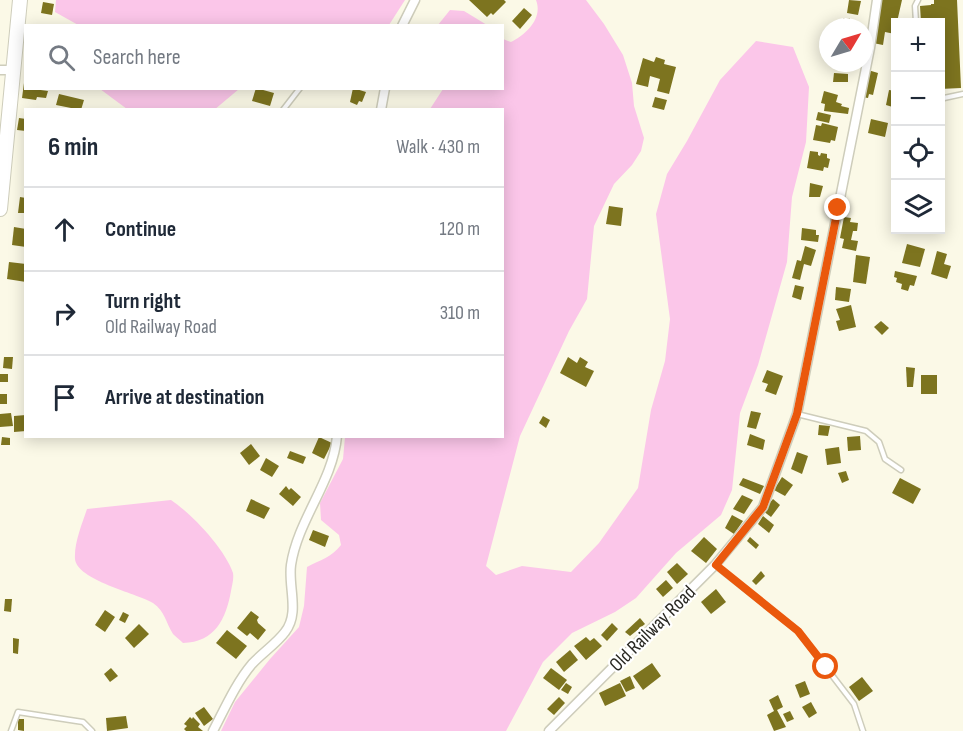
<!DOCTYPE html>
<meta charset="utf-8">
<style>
:root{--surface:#fff;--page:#f2f2f3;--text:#1f2937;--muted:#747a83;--line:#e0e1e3}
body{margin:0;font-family:"Sofia Sans Condensed",sans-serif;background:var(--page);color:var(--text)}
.controls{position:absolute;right:18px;top:18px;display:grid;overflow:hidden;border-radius:0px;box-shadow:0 3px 15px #0003}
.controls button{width:54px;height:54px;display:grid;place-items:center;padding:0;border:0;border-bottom:2px solid var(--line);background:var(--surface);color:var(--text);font:30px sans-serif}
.compass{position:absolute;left:819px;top:18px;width:54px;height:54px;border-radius:50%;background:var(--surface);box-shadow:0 3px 15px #0003;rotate:52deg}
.stop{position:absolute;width:18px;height:18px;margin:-14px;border:4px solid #ea580c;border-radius:50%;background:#fff}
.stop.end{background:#ea580c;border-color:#fff;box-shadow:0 2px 6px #0008}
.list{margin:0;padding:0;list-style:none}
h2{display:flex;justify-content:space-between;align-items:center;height:78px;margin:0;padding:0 24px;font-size:26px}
h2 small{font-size:20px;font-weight:400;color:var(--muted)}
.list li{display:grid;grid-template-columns:39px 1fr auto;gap:18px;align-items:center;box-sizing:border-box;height:84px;padding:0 24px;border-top:2px solid var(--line)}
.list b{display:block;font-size:22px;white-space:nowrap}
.list p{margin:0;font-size:20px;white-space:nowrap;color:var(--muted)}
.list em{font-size:20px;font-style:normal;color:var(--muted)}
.icon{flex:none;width:33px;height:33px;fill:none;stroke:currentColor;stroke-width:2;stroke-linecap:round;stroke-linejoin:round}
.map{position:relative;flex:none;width:963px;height:731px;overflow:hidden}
.search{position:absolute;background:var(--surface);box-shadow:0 3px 15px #0003;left:24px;top:24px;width:480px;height:66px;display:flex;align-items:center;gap:15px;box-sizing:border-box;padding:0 21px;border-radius:0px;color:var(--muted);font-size:22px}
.panel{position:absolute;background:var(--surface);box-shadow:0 3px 15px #0003;left:24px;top:108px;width:480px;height:330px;border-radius:0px}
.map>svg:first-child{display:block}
.green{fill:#fbc6e9}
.building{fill:#7d741f}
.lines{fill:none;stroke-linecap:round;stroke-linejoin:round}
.service-casing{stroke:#cecdbb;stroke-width:7}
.minor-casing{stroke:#cecdbb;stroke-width:11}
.trunk-casing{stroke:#cecdbb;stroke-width:16}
.service{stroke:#fff;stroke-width:4}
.minor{stroke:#fff;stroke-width:8}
.trunk{stroke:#fff;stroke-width:14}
.route{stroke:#ea580c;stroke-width:8}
.labels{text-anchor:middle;stroke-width:4.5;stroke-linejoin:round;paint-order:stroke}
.street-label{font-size:20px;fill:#292822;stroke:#fff}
</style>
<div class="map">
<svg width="963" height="731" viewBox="0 0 963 731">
<rect width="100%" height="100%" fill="#fbf9e7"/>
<!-- green -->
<g class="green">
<polygon points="56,0 405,0 389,25 80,26 55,12"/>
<path d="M 536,0 L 586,0 L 604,24 L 623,55 L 632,83 L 634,106 L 644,138 L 641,151 L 632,165 L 614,184 L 594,226 L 587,299 L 569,331 L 520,436 L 486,566 L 496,575 L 522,566 L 571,572 L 599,543 L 638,488 L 651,410 L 665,361 L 670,319 L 656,214 L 667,174 L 687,141 L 720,80 L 756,41 L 793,47 L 809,87 L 806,142 L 792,197 L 787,262 L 758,365 L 740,413 L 732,490 L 721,515 L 676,553 L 636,598 L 615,612 L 572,633 L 543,662 L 506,731 L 221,731 L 235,702 L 270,659 L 299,627 L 304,606 L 307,567 C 320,560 332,557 341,545 L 339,535 L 321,520 L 320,503 L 343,459 L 345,437 L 502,436 L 502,110 L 430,109 L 443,89 L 502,88 L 503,39 L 511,42 C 527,34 543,18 536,0 Z"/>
<polygon points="450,10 464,11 487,25 438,25"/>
<polygon points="100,89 239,89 214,110 127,109"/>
<path d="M 171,500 C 192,514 225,549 233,573 C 234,579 232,585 231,591 C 226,619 215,642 183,643 C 180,640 176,637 173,634 C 166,623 165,611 153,603 C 136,593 77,580 75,559 C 74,543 82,524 87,509 Z"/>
</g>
<!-- building -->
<g class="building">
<polygon points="469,0 504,0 506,2 493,15 491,13 487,17"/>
<polygon points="849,0 861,1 858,15 847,13"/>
<polygon points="881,0 902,0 897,22 896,22 895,34 885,32 883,45 873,43"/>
<polygon points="934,0 957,0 961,88 940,89 940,22 921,22 920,6 931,5 931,4 934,4"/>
<polygon points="43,2 54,4 52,15 41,13"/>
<polygon points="524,8 532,15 520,29 512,21"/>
<rect x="843" y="18" width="7" height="9"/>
<polygon points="656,57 665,60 664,64 676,67 669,94 657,91 660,79 650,76 648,87 636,84 643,58 654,62"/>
<polygon points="868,70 878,73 873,95 869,94 868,98 862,97"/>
<polygon points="834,73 848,74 848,82 833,82"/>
<polygon points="24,83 26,88 48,91 46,98 37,97 36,100 22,98"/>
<polygon points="256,88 274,93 270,106 252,101"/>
<polygon points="353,88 366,92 362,102 359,101 357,105 350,102"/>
<polygon points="889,90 896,91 896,108 886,105"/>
<polygon points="824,91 838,95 836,102 842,104 841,106 849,108 848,114 824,111 825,104 821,103"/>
<polygon points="59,94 84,100 81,110 56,105"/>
<polygon points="655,97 667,100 664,110 652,107"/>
<polygon points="818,112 831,115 829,123 816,120"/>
<polygon points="19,118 26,119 26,131 17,130"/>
<polygon points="871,119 888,123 885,137 868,133"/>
<polygon points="822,123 838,127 835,141 831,140 830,143 813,140 816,125 821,126"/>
<polygon points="810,151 818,152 818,155 820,156 821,153 827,154 827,158 830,159 828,168 824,167 823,171 807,168"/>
<polygon points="810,183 823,186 820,197 809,197"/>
<polygon points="20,197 26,198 26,213 18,213"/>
<polygon points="609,206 623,208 621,226 606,224"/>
<polygon points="844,217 851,218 850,222 858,223 857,231 853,231 851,240 858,241 856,251 842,248 844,239 840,238"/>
<polygon points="14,227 26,229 26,247 12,245"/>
<polygon points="802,228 816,230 816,235 819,235 818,242 801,240"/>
<polygon points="907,244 925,249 920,267 902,263"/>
<polygon points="805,246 816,250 811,266 804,264 800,280 792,278 797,260 801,261"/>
<polygon points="937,251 947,254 944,264 951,266 947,279 931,274"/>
<polygon points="856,255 870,257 866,284 853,282"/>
<polygon points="9,262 26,264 26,282 7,279"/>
<polygon points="895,271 917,276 914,286 910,285 908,291 901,289 902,284 896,282 897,278 894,277"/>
<polygon points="795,285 804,287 801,300 792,297"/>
<polygon points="836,287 851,289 849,302 835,300"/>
<polygon points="851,305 856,327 839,331 836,321 840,320 836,309"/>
<polygon points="881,321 889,328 882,335 874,327"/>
<polygon points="4,357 13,357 12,369 3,368"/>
<polygon points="568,357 577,363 580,357 588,362 585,367 594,371 586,387 560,373"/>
<polygon points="906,367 915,368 913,387 907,387"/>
<polygon points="767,370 783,376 776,395 765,391 768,384 762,382"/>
<rect x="0" y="374" width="8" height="8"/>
<rect x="921" y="375" width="16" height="19"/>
<rect x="0" y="394" width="7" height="10"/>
<polygon points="751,411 761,413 756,429 747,427"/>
<polygon points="11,413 13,426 0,427 0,414"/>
<polygon points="26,415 26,431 14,432 14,416"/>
<polygon points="543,416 550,420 546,428 539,423"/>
<polygon points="819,425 830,426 828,436 818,435"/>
<polygon points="750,434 765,440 763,450 747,445"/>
<polygon points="860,436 861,450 848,451 847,437"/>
<polygon points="2,437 10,438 10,445 1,445"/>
<polygon points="319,437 332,443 324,459 312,453"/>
<polygon points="251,444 260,456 249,465 240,453"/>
<polygon points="839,447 841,463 827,465 825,449"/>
<polygon points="290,451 306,457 303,464 287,458"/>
<polygon points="797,452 808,456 802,474 791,469"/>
<polygon points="266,458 279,466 272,477 260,470"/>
<polygon points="846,471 849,480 842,483 838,473"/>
<polygon points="782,477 793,485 785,496 774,490"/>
<polygon points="743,478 764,486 760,494 739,485"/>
<polygon points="900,478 921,489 913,504 892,493"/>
<polygon points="286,486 289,490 291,488 301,497 293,506 279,494"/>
<polygon points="742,495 753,500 744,514 733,509"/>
<polygon points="251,499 270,508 264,519 246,511"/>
<polygon points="773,499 780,505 771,517 763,511"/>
<polygon points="732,515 743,521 734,534 725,528"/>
<polygon points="763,516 774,525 769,533 758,524"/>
<polygon points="313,530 329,536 325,547 309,540"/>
<polygon points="704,537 717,549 706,563 691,551"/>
<polygon points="750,537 759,545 756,549 747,541"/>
<polygon points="677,563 688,574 677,584 667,572"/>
<polygon points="761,571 765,576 756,585 752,581"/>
<polygon points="666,580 673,588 663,597 656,589"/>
<polygon points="716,589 726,602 711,614 701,602"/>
<polygon points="5,599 12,599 11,612 4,611"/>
<polygon points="105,610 115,617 105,632 95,625"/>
<polygon points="251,611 259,617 257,620 258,623 266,630 258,640 250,633 247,636 237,628"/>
<polygon points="123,612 129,615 125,623 119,620"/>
<polygon points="640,618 645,624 630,636 625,632"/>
<polygon points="612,623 618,629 607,641 601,635"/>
<polygon points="139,624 149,634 134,648 125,638"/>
<polygon points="227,630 247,646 236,659 216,643"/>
<polygon points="586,637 590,641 594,638 602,646 586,660 574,646"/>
<polygon points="13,638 19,639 18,654 13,653"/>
<polygon points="570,650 578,660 564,672 556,662"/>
<polygon points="652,663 661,676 643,690 633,676"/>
<polygon points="111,668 118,676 110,682 104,674"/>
<polygon points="551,668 567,680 559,690 543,678"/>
<polygon points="630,676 635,688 626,692 620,681"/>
<polygon points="862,677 873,691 859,701 849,687"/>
<polygon points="805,681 810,694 800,698 795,685"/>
<polygon points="566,683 572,687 568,694 561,690"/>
<polygon points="620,683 626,696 605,706 599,693"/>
<polygon points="778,695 783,707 777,710 786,727 774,731 767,715 774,711 769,700"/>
<polygon points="559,697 565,703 554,715 547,709"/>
<polygon points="811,702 817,713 809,718 802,707"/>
<polygon points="204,707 213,719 204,726 195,713"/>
<polygon points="790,711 794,719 787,722 783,714"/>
<polygon points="126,716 128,728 107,731 106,718"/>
<polygon points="190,717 192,719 193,717 200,724 198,727 203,731 186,731 184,729 187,726 184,724"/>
<polygon points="18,719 24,719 24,731 18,730"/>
</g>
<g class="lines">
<defs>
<g id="service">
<polyline points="916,22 915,6 918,0"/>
<polyline points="940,102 944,98 963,94"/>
<polyline points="283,110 300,88"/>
<polyline points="797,414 866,431 879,442 885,459 901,470"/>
<polyline points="716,566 798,631 854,704 863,731"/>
<polyline points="11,731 18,712 83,722 92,731"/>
</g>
<g id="minor">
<polyline points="402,26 415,0"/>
<polyline points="0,70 13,70"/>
<polyline points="381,110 385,88"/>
<path d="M 213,731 C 225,708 236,683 252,664 C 262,653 276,644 285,632 C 300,613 288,587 291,565 C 298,519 333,482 337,436"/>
<polyline points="549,731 715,565 763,507 797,414 870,48 877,0"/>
</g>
<polyline id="trunk" points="0,209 20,0"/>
</defs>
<!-- service casing -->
<use href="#service" class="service-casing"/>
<!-- minor casing -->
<use href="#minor" class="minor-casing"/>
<!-- trunk casing -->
<use href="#trunk" class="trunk-casing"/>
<!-- service -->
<use href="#service" class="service"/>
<!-- minor -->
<use href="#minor" class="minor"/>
<!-- trunk -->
<use href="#trunk" class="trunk"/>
</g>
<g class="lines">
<!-- route -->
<polyline class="route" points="826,667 798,631 716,565 763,507 797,414 838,208"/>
</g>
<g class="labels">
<!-- street labels -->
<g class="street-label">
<text transform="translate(652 628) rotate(-45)" y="7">Old Railway Road</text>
</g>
</g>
</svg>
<div class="controls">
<button>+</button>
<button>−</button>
<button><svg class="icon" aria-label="locate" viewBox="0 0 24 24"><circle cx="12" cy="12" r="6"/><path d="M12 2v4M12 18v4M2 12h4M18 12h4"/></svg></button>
<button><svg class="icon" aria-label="layers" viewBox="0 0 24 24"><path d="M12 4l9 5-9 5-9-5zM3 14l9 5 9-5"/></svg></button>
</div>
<svg class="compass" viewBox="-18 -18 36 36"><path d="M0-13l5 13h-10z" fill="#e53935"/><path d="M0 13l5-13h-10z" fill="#747a83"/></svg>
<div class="stop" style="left:826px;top:667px"></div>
<div class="stop end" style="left:838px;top:208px"></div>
<div class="search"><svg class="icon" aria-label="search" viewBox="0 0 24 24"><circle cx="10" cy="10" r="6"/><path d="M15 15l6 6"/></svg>Search here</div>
<section class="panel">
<h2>6 min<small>Walk · 430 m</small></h2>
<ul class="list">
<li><svg class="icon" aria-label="ahead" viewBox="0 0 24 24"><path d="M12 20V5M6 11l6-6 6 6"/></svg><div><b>Continue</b></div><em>120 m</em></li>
<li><svg class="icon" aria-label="right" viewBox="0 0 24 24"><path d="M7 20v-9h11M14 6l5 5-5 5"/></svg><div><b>Turn right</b><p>Old Railway Road</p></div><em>310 m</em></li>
<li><svg class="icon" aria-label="arrive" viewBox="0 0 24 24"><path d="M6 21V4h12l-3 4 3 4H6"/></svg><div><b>Arrive at destination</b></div></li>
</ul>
</section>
</div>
